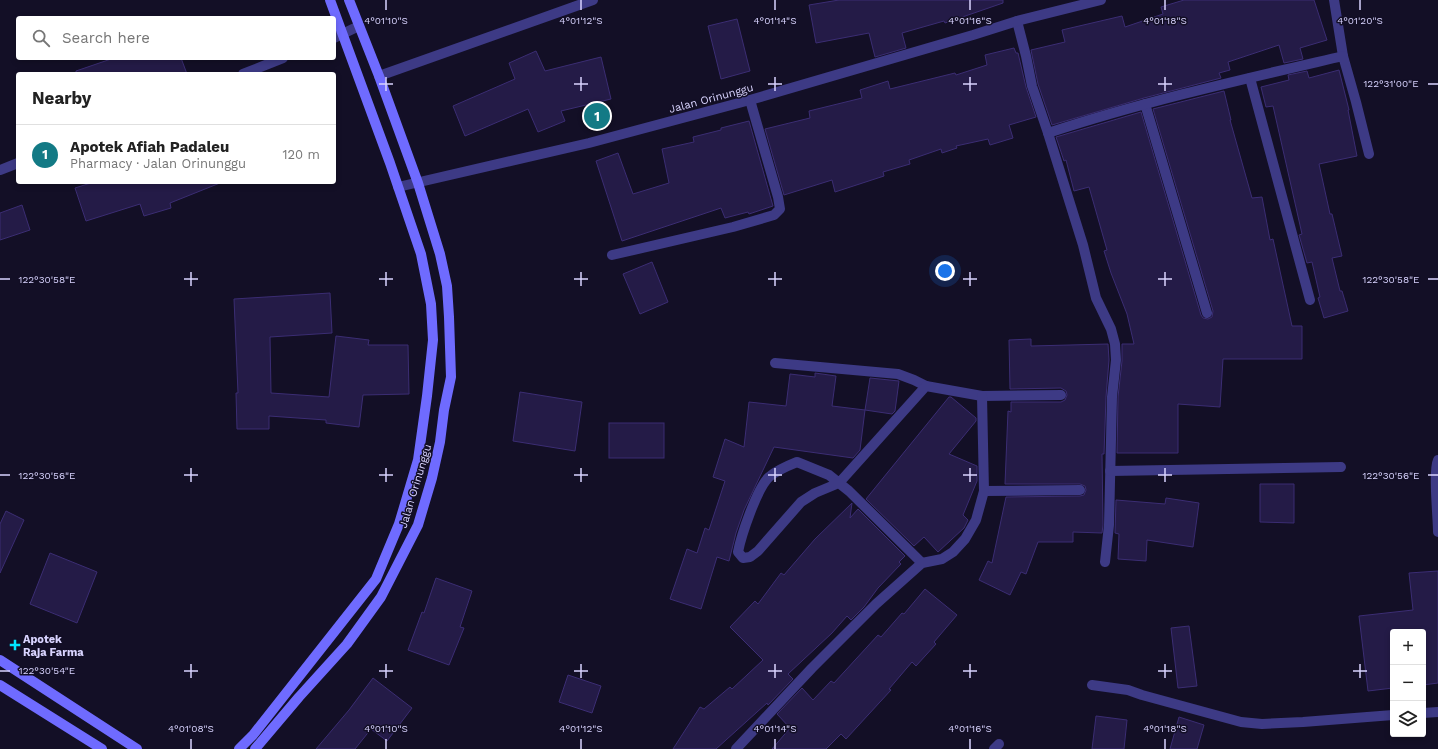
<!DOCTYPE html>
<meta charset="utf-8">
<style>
:root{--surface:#fff;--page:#f6f6f6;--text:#222;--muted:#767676;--line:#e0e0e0;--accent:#137a85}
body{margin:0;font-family:"Work Sans",sans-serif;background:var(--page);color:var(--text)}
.controls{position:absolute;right:12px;bottom:12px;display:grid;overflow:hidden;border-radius:4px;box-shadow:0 2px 6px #0003}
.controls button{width:36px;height:36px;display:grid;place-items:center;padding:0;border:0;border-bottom:1px solid var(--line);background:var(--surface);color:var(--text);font:20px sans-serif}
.you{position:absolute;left:945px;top:271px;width:14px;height:14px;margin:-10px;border:3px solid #fff;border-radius:50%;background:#1a73e8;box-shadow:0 0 0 6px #1a73e833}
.badge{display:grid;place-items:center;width:26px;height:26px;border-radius:50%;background:var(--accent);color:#fff;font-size:13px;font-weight:700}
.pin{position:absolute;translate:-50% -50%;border:2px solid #fff;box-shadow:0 1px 4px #0006}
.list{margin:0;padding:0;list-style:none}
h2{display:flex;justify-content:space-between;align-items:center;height:52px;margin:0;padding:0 16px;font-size:17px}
h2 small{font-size:13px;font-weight:400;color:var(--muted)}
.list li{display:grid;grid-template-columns:26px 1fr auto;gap:12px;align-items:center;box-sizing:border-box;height:60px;padding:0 16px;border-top:1px solid var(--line)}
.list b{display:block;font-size:15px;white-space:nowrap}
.list p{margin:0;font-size:13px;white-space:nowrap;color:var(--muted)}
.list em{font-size:13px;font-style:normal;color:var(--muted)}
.icon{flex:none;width:22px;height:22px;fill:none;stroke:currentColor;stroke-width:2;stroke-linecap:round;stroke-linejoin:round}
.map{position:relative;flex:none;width:1438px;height:749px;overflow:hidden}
.search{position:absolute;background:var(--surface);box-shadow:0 2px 6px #0003;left:16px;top:16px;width:320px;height:44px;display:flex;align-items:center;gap:10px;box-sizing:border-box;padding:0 14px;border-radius:4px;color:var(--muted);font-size:15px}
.panel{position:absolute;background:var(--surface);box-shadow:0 2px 6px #0003;left:16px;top:72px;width:320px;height:112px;border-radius:4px}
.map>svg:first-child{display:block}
.building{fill:#241b47;stroke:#3b2d73}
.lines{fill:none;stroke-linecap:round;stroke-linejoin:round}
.street{stroke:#3d3a85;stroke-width:10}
.secondary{stroke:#6f6bff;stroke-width:10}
.ticks{fill:none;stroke:#d9d4ff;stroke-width:1.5}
.poi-dot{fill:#00e5ff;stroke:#130f26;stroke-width:1.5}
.labels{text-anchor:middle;stroke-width:3;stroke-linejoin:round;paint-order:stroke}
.street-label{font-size:11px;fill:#d9d4ff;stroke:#130f26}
.poi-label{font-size:11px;font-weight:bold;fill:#d9d4ff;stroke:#130f26;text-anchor:start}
.ticks-label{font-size:10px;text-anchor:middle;fill:#d9d4ff;stroke:#130f26;stroke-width:3;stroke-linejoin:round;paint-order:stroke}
</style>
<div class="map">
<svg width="1438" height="749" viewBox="0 0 1438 749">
<rect width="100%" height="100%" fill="#130f26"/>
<!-- building -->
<g class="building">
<polygon points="839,0 1003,0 1003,3 945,23 944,21 902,33 906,48 875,57 869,33 816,43 809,5"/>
<polygon points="1184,0 1314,0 1327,40 1300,48 1303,59 1284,63 1279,45 1228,62 1230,70 1219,73 1221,78 1144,98 1052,125 1038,84 1031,50 1065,42 1062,30 1122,16 1125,27 1163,14 1161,7"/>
<polygon points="737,19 750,71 721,79 708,26"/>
<polygon points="1014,48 1016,53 1018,53 1026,87 1036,117 1009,125 1013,138 990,145 988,139 956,146 957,148 942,153 941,149 909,160 910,164 883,172 884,176 835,192 832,180 784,195 765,129 810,118 809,111 862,98 860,90 888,81 890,89 955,73 956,75 987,65 985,55"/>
<polygon points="536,51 545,71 601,57 611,99 561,111 565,121 538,132 528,109 465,136 453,106 515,79 509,63"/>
<polygon points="114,58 181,58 187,74 76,74 76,71"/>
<polygon points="1339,70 1349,110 1348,110 1357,156 1319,164 1330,214 1332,214 1342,256 1332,258 1340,291 1342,291 1348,311 1324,318 1318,298 1320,297 1312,262 1307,263 1299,235 1302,234 1273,106 1266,107 1261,87 1289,80 1288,75 1307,71 1309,78"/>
<polygon points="1224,91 1231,120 1230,120 1252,198 1262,197 1270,240 1273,239 1292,326 1302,326 1302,359 1223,359 1220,407 1178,404 1178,453 1117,453 1118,397 1122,361 1122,344 1134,344 1127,314 1111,273 1104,251 1107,250 1089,187 1074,191 1066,160 1064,161 1056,137 1141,112 1201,315 1203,318 1208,319 1212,317 1213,311 1153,109"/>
<polygon points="749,121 773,206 749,214 748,212 725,218 721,208 622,241 596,161 618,153 633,194 669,183 662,149 694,142 693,137 721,130 721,128"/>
<polygon points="94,182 220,182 220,183 170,203 171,208 144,216 140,204 86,221 75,188"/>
<polygon points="22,205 30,230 0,240 0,213"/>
<polygon points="652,262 668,302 640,314 623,274"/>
<polygon points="330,293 332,333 270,337 271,393 329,397 336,336 369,340 368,345 408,345 409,394 363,395 359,427 326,423 326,420 269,416 269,429 237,429 236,393 238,393 234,299"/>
<polygon points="1031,339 1031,346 1108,344 1109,360 1106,397 1104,454 1102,454 1103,525 1102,533 1073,532 1073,542 1038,542 1026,574 1021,572 1010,595 979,580 988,561 992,563 1006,497 1080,496 1084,495 1086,490 1085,486 1080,484 1005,484 1008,411 1011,412 1011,402 1061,402 1065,400 1067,395 1066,391 1061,388 1010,389 1009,340"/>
<polygon points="815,373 836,376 832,406 865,410 860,450 853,458 774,447 744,510 736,533 729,561 717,557 701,609 670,599 687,549 697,553 705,528 709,530 725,481 713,477 725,439 744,447 749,402 786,406 790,374 815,377"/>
<polygon points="870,378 899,381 895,411 892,414 865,410"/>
<polygon points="520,392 582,402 575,451 513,441"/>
<polygon points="949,397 951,397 976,418 976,421 949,454 977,466 977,481 963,515 968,520 964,528 938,552 924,537 914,546 866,499"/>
<rect x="609" y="423" width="55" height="35"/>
<polygon points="1260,484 1294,484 1294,523 1260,522"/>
<polygon points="1166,498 1199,503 1193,547 1147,540 1146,561 1118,559 1119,534 1115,533 1116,500 1165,504"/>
<polygon points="852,503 850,518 858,509 905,556 899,562 901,564 878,588 864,607 851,620 847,616 832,633 788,674 793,679 768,705 767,703 716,749 673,749 700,707 704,709 730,687 732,689 763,660 730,627 755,601 758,604 781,573 784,575 815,539"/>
<polygon points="6,511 24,520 0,573 0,524"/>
<polygon points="50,553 97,572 77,623 30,604"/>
<polygon points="1438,571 1438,683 1423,685 1423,632 1393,632 1393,688 1368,691 1359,616 1413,610 1409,573"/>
<polygon points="436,578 472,591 460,627 464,628 449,665 408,650 422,612 424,613"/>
<polygon points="925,589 957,615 934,642 936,644 916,666 912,662 889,689 891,690 846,739 841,734 826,749 772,749 790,728 777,714 802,688 813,700 831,681 834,683 878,635 881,637 902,613 904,614"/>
<polygon points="1189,626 1197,686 1178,688 1171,628"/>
<polygon points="568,675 601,686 592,713 559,702"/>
<polygon points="373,678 412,708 387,741 371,729 355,749 316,749 349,710"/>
<polygon points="1096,716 1127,720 1124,749 1092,749"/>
<polygon points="1179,717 1204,725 1197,749 1170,749"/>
</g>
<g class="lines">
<!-- street -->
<g class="street">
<polyline points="1334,0 1343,56"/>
<polyline points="1017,21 1026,56 1032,86 1048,133 1083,245 1096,298 1111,329 1115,344 1116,360 1112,397 1109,525 1105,562"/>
<polyline points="334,38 359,26"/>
<polyline points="243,74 283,58"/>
<polyline points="379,76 593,0"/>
<polyline points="1250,78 1310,300"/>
<polyline points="1145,104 1207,313"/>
<path d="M 1048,133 C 1145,101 1244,79 1343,56 L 1356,102 L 1369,154"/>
<polyline points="0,170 18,163"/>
<polyline points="398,187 589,143 750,100 973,35 1017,21 1101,0"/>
<polyline points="612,255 733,227 774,215 780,209 778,197 750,100"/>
<polyline points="775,363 898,374 914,380 926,386"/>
<path d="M 1438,460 C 1433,471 1438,518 1438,532"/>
<polyline points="1110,471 1341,467"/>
<polyline points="984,491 1080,490"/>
<path d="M 922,563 L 849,491 L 829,475 L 797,462 C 787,466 777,470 769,477 C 757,488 741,536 738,552 L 743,558 L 750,557 L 758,551 L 801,502 L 815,493 L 839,483 L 926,386 L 982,396 L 1061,395"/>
<polyline points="1092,685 1128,690 1142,695 1241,722 1262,724 1303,722 1393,715"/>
<polyline points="1423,713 1438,712"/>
<polyline points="736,749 812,668 876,604 922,563 942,559 953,552 965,539 976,520 984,491 982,396"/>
<polyline points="994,749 999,744"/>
</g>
<!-- secondary -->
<g class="secondary">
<polyline points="0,660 137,749"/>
<polyline points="0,685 102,749"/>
<polyline points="239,749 253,735 376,579 399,524 418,460 427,396 433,340 431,304 421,254 390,163 330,0"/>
<polyline points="255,749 299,697 347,644 381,597 418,525 432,478 440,442 444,410 451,377 449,317 447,286 440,254 418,183 379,76 349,0"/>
</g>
</g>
<!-- ticks -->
<path class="ticks" d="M 386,0 L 386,10M 581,0 L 581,10M 775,0 L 775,10M 970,0 L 970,10M 1165,0 L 1165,10M 1360,0 L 1360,10M 386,77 L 386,91M 581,77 L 581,91M 775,77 L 775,91M 970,77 L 970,91M 1165,77 L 1165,91M 379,84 L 393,84M 574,84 L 588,84M 768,84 L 782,84M 963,84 L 977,84M 1158,84 L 1172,84M 1428,84 L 1438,84M 191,272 L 191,286M 386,272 L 386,286M 581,272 L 581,286M 775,272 L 775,286M 970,272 L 970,286M 1165,272 L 1165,286M 0,279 L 10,279M 184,279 L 198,279M 379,279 L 393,279M 574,279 L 588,279M 768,279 L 782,279M 963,279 L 977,279M 1158,279 L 1172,279M 1428,279 L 1438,279M 191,468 L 191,482M 386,468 L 386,482M 581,468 L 581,482M 775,468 L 775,482M 970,468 L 970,482M 1165,468 L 1165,482M 0,475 L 10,475M 184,475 L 198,475M 379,475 L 393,475M 574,475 L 588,475M 768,475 L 782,475M 963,475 L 977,475M 1158,475 L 1172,475M 1428,475 L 1438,475M 191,664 L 191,678M 386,664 L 386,678M 581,664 L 581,678M 775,664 L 775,678M 970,664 L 970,678M 1165,664 L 1165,678M 1360,664 L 1360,678M 0,671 L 10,671M 184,671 L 198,671M 379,671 L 393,671M 574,671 L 588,671M 768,671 L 782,671M 963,671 L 977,671M 1158,671 L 1172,671M 1353,671 L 1367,671M 191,739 L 191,749M 386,739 L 386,749M 581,739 L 581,749M 775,739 L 775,749M 970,739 L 970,749M 1165,739 L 1165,749"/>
<!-- markers -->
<path class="poi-dot" d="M13 639h4v4h4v4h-4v4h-4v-4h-4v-4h4z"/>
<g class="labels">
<!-- street labels -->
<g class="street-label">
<text transform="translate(711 98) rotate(-15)" y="4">Jalan Orinunggu</text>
<text transform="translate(415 486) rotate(-73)" y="4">Jalan Orinunggu</text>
</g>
<!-- poi labels -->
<g class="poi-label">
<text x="23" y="643">Apotek<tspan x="23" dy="13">Raja Farma</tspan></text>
</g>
</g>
<g class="ticks-label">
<text x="386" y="24">4°01'10"S</text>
<text x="581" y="24">4°01'12"S</text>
<text x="775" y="24">4°01'14"S</text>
<text x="970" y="24">4°01'16"S</text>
<text x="1165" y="24">4°01'18"S</text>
<text x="1360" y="24">4°01'20"S</text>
<text x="1391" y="87">122°31'00"E</text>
<text x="1391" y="283">122°30'58"E</text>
<text x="47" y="283">122°30'58"E</text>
<text x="1391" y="479">122°30'56"E</text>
<text x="47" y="479">122°30'56"E</text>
<text x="47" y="674">122°30'54"E</text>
<text x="191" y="732">4°01'08"S</text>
<text x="386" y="732">4°01'10"S</text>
<text x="581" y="732">4°01'12"S</text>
<text x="775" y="732">4°01'14"S</text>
<text x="970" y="732">4°01'16"S</text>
<text x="1165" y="732">4°01'18"S</text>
</g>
</svg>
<div class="controls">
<button>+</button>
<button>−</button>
<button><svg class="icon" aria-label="layers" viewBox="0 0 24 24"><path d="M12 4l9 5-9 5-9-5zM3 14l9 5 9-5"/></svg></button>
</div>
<div class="you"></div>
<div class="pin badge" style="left:597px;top:116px">1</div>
<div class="search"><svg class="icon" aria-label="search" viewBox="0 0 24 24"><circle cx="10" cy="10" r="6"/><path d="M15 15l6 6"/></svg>Search here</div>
<section class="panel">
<h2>Nearby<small></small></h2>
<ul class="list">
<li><span class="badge">1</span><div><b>Apotek Afiah Padaleu</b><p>Pharmacy · Jalan Orinunggu</p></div><em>120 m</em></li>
</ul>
</section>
</div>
